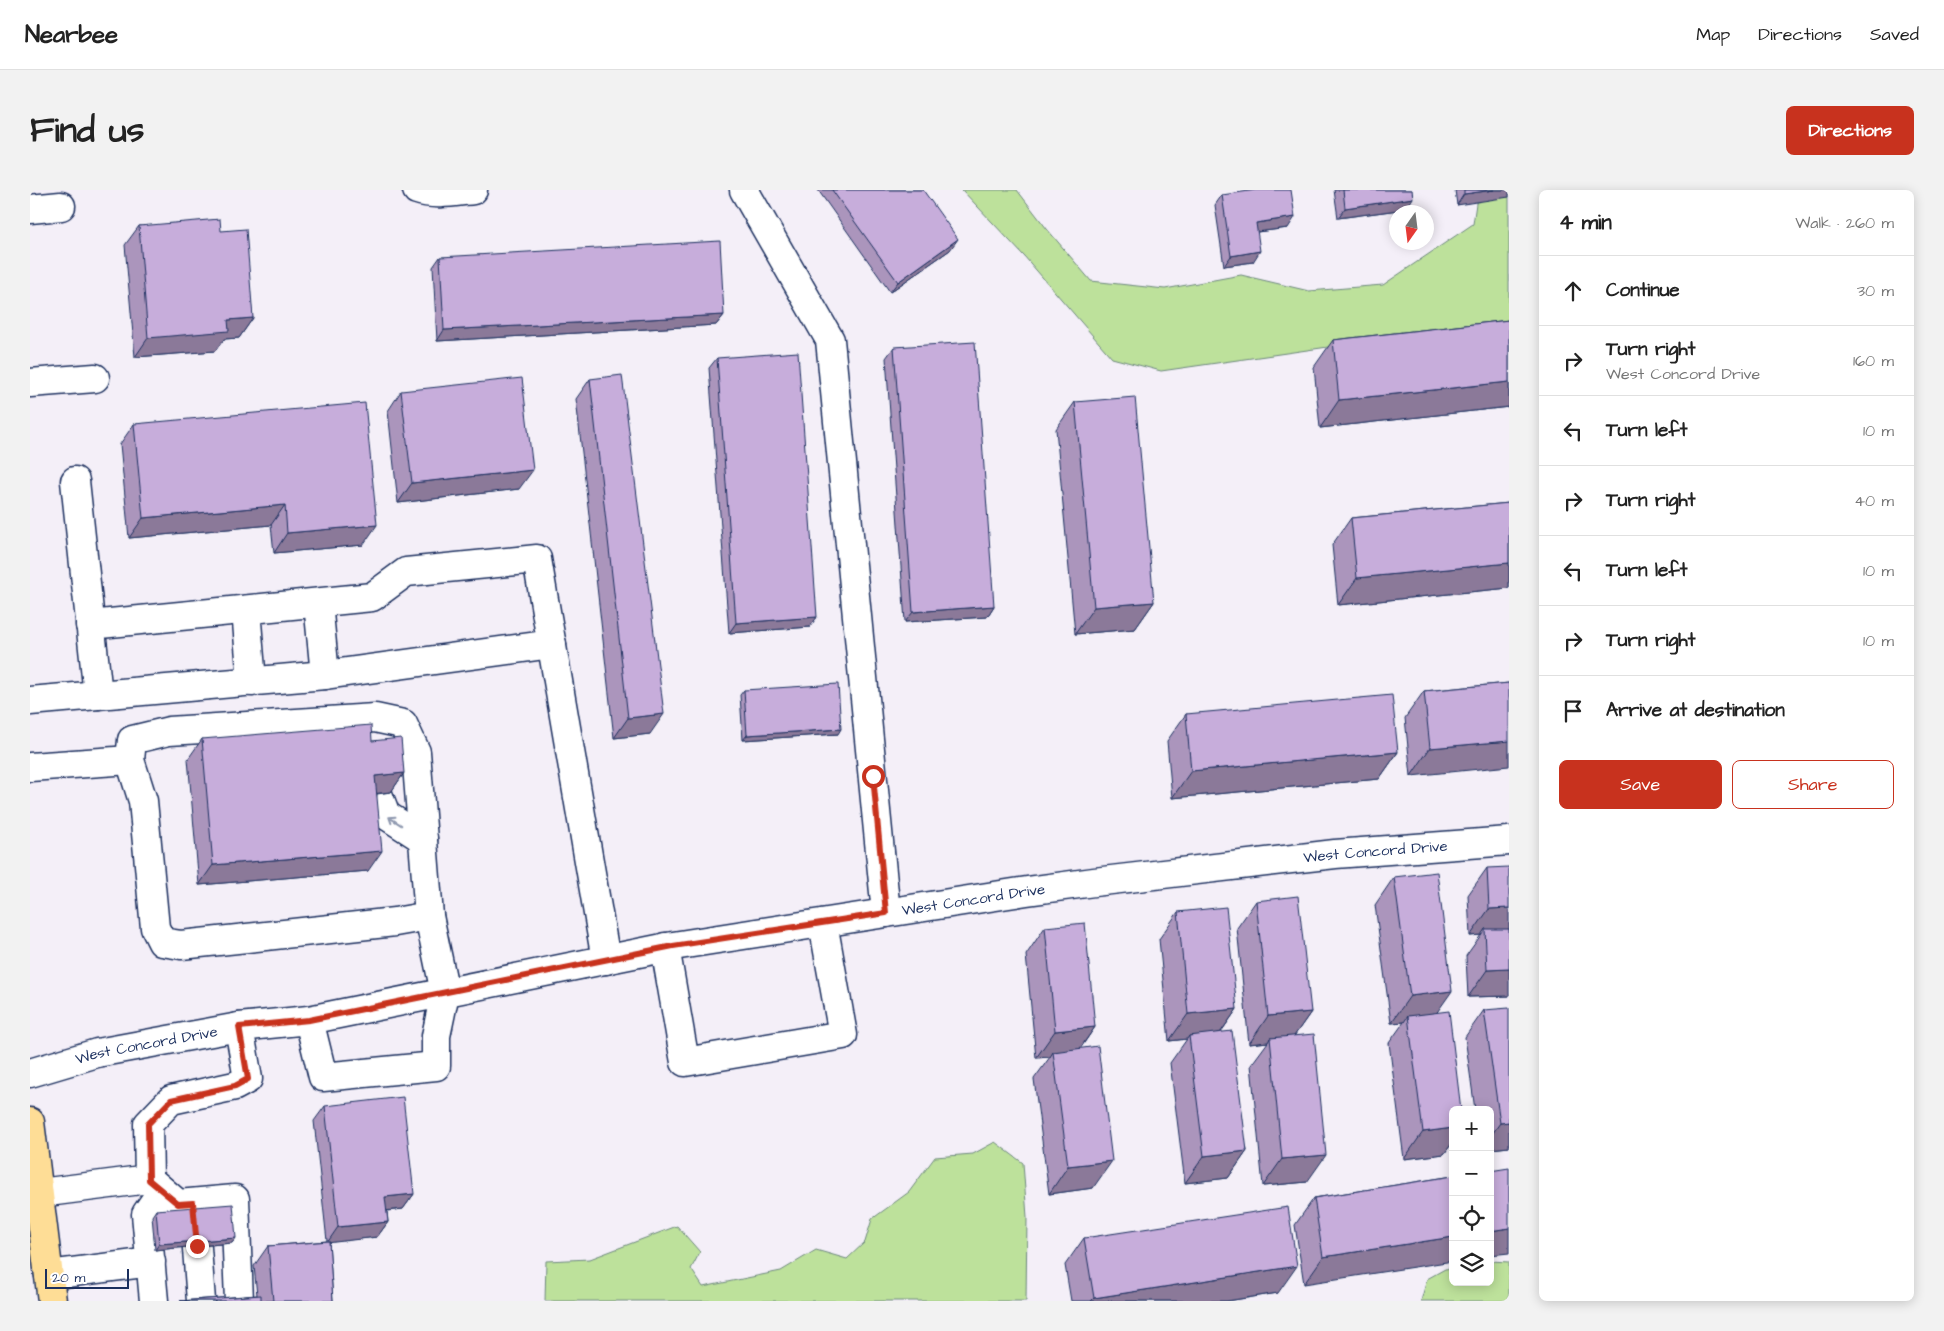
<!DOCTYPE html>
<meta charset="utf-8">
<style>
:root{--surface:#fff;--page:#f2f2f2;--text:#222;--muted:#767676;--line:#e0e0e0;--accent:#c8321e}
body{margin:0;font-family:"Architects Daughter",sans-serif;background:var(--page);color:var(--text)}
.controls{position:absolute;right:15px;bottom:15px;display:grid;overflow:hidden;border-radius:8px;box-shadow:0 2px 12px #0003}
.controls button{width:45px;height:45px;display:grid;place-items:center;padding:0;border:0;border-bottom:1px solid var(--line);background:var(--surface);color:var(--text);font:25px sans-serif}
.compass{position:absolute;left:1359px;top:15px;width:45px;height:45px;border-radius:50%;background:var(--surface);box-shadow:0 2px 12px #0003;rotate:194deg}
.scale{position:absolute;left:15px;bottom:12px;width:84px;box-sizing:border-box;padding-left:5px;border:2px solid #1b2f5e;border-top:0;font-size:14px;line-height:18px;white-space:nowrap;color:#1b2f5e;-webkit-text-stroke:4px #fff;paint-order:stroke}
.stop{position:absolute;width:15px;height:15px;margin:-11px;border:4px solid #c8321e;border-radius:50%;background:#fff}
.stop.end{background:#c8321e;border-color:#fff;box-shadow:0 1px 5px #0008}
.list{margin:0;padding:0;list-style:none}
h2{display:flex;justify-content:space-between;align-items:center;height:65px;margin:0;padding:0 20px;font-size:21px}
h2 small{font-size:16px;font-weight:400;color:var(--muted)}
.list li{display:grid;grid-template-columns:32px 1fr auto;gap:15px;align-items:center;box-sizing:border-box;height:70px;padding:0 20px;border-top:1px solid var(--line)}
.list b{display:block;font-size:19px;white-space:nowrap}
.list p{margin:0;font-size:16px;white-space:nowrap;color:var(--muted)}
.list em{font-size:16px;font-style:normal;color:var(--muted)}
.actions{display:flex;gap:10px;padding:15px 20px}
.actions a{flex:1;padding:11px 0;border:1px solid var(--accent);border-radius:8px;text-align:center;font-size:18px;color:var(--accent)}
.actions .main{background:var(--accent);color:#fff}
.icon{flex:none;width:28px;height:28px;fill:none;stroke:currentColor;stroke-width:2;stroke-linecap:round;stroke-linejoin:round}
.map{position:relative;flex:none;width:1479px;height:1111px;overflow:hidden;border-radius:8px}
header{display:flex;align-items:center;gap:30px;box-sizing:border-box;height:70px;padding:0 25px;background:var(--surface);border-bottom:1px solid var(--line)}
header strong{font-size:24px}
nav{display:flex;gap:28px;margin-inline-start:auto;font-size:18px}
.intro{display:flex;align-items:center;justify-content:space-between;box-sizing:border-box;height:120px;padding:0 30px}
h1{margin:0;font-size:35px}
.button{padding:12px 22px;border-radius:8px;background:var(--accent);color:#fff;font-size:18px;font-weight:700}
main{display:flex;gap:30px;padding:0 30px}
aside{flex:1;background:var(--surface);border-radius:8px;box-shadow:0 2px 12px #0003}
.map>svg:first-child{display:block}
.green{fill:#bde19b;stroke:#6c887c}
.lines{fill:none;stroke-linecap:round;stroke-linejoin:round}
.minor-casing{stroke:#1b2f5e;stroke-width:31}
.highway-casing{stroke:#1b2f5e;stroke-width:31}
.minor{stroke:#fff;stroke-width:28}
.highway{stroke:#fedd96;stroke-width:28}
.wall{fill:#ab95bc;stroke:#1b2f5e}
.shaded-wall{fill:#8b7999;stroke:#1b2f5e}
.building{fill:#c7addb;stroke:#1b2f5e}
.oneway{stroke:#8d97ae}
.route{stroke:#c8321e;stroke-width:6}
.labels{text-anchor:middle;stroke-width:4.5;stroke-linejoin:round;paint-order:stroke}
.street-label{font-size:15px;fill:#1b2f5e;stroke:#fff}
</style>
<header>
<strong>Nearbee</strong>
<nav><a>Map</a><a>Directions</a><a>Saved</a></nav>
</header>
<div class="intro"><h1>Find us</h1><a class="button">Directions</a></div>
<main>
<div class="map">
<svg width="1479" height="1111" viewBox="0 0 1479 1111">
<rect width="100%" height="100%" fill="#f4eff8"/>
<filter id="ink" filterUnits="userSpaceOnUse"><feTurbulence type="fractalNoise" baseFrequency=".02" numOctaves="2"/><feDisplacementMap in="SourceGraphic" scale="10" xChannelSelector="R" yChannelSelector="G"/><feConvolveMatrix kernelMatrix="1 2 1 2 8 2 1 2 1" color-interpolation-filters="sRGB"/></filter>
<g filter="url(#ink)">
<!-- green -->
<g class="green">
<polygon points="932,0 987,0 1017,39 1061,91 1135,99 1211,85 1279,101 1353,95 1443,34 1448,0 1479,0 1479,131 1131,181 1082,168 994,66"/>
<polygon points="965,952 993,973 997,1027 996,1111 515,1111 516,1071 560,1069 647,1036 670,1062 661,1079 673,1097 751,1081 786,1060 817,1069 835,1052 842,1029 879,1002 905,967 943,964"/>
<polygon points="1460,1071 1479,1072 1479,1111 1391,1111 1397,1089 1415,1079 1423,1078 1423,1092 1460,1092"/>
</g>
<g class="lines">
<defs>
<g id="minor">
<path d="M 387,0 C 404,6 425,2 443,0"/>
<polyline points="714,0 800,150 856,723"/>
<polyline points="0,19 31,16"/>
<polyline points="0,193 65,188"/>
<polyline points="45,291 68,505"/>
<polyline points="288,413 295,485"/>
<polyline points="216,420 222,492"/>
<polyline points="60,435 342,407 376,382 507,369 576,770"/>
<polyline points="0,511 295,485 522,454"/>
<polygon points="345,528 373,534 386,562 399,726 365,732 151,755 132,752 125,738 113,611 100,570 102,550 139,541"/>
<polyline points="0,577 100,570"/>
<polyline points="348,604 356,625 393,649"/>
<polyline points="635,757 655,872 813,845 793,733"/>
<polyline points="279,830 293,887 406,876 406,846 415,803 399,726"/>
<path id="s1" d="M 0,883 L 67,863 L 209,837 L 279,830 L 643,756 L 997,701 L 1064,692 L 1305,664 L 1479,651"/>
<polyline points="10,1003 119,989"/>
<polyline points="164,1019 171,1111"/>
<polyline points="19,1085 121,1072"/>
<polyline points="124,1111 116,1024 132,1001"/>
<polyline points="209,1111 205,1009 148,1014 119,989 118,934 141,910 205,896 218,889 209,837"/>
</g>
<polyline id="highway" points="0,932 22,1111"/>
</defs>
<!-- minor casing -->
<use href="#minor" class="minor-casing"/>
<!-- highway casing -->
<use href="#highway" class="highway-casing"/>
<!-- minor -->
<use href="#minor" class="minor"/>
<!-- highway -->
<use href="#highway" class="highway"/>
</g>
<!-- wall -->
<g class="wall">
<polygon points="788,0 893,0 920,60 860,102"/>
<polygon points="1304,0 1382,0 1376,19 1308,28"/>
<polygon points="1425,0 1479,0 1427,15"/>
<polygon points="1192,5 1258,38 1227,42 1223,72 1194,76 1185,15"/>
<polygon points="109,36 191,41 223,128 209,148 194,149 185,161 105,167 95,55"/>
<polygon points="410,67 694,125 686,135 407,151 403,77"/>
<polygon points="1479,130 1479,217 1290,238 1284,177 1303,150"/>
<polygon points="864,157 964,416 957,427 875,432 856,168"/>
<polygon points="687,168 780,437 699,443 679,178"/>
<polygon points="560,189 620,544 584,548 546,209"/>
<polygon points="371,201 489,299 368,313 358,221"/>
<polygon points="1045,212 1124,412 1105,439 1045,444 1026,239"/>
<polygon points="104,234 333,355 244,363 241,335 99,348 90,254"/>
<polygon points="1479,313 1479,398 1308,415 1302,355 1321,328"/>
<polygon points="1479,493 1381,586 1375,528 1394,501"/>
<polygon points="714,500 808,544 713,550 710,505"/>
<polygon points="1156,524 1368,562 1349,589 1142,608 1137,551"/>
<polygon points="172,549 374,583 361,602 347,604 338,681 169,695 158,569"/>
<polygon points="1457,678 1479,806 1438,807 1436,766 1451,745 1440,746 1438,705"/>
<polygon points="1364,687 1423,920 1423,952 1414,964 1374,969 1359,853 1374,832 1361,833 1345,715"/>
<polygon points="1226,711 1281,822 1264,846 1277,992 1233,996 1221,875 1238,852 1219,854 1207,738"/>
<polygon points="1148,722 1207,819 1191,842 1217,961 1198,988 1155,993 1140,873 1157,849 1139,851 1129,749"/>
<polygon points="1015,737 1065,837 1050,859 1063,998 1019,1004 1004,889 1020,867 1006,868 996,765"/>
<polygon points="1454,820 1479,957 1460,959 1460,920 1445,920 1435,847"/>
<polygon points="295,916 384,1004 373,1019 357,1021 358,1032 347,1047 299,1052 303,1111 150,1111 227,1105 224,1076 238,1056 297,1051 284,931"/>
<polygon points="1423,986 1274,1094 1265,1035 1284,1008"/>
<polygon points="126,1020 206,1048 202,1053 125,1060 122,1026"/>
<polygon points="1054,1048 1248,1103 1197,1111 1041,1111 1035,1075"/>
</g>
<!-- shaded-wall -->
<g class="shaded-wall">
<polygon points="1464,0 1479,0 1479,7 1427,15 1434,4"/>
<polygon points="1383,8 1376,19 1308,28 1315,18"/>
<polygon points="1265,27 1258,38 1219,43 1226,33"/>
<polygon points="928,49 920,60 860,102 868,92"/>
<polygon points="1230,61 1223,72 1194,76 1201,66"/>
<polygon points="694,125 686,135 407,151 414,140"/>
<polygon points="223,128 209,148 194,149 185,161 105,167 118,148 198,130"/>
<polygon points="1479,192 1479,217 1290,238 1309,210"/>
<polygon points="503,280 489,299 368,313 382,293"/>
<polygon points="255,315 241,335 99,348 113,328"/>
<polygon points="347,335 333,355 244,363 257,343"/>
<polygon points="1479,373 1479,398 1308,415 1327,388"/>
<polygon points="1124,412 1105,439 1045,444 1064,417"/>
<polygon points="964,416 957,427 875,432 883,422"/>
<polygon points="787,427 780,437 699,443 706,433"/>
<polygon points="634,524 620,544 584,548 598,528"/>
<polygon points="811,539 808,544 713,550 717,545"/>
<polygon points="1479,551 1479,576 1381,586 1400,558"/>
<polygon points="1368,562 1349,589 1142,608 1161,581"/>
<polygon points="374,583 361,602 331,605 345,586"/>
<polygon points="352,661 338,681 169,695 183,675"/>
<polygon points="1479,718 1479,744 1455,739 1451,745 1440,746 1459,719"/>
<polygon points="1479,779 1479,806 1438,807 1457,780"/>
<polygon points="1422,801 1403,828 1378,826 1374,832 1361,833 1380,806"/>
<polygon points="1207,819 1188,846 1159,846 1157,849 1139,851 1158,824"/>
<polygon points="1281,822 1262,849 1240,848 1238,852 1219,854 1238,826"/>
<polygon points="1065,837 1046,864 1023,862 1020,867 1006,868 1025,841"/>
<polygon points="1479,932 1479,957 1460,959 1460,947 1470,933"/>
<polygon points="1423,938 1423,952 1414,964 1374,969 1393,942"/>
<polygon points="1217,961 1198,988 1155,993 1174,966"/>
<polygon points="1296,965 1277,992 1233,996 1252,969"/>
<polygon points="1082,971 1063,998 1019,1004 1038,976"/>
<polygon points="384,1004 373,1019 345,1022 355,1007"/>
<polygon points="358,1032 347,1047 297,1053 308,1037"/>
<polygon points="1479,1038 1479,1063 1460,1065 1460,1041"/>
<polygon points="1423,1047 1423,1071 1274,1094 1293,1067"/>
<polygon points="206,1048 202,1053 125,1060 129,1054"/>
<polygon points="1267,1076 1248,1103 1197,1111 1061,1111 1064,1108"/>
</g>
<!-- building -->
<g class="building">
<polygon points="802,0 893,0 928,49 868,92"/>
<polygon points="1226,0 1261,0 1265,27 1226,33 1230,61 1201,66 1192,5"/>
<polygon points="1313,0 1382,0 1383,8 1315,18"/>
<polygon points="1434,0 1464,0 1434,4"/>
<polygon points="190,29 191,41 216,39 223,128 198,130 199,141 118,148 109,36"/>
<polygon points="690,51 694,125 414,140 410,67"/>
<polygon points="1479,130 1479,192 1309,210 1303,150"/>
<polygon points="945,152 964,416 883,422 864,157"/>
<polygon points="768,162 787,427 706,433 687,168"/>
<polygon points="592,185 634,524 598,528 560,189"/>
<polygon points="492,188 503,280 382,293 371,201"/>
<polygon points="1105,207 1124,412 1064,417 1045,212"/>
<polygon points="335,213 347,335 257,343 255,315 113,328 104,234"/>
<polygon points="1479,313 1479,373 1327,388 1321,328"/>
<polygon points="1479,493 1479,551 1400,558 1394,501"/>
<polygon points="808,494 811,539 717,545 714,500"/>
<polygon points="1362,505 1368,562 1161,581 1156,524"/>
<polygon points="341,535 342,551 371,548 374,583 345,586 352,661 183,675 172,549"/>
<polygon points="1479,677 1479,718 1459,719 1457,678"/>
<polygon points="1407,682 1422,801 1380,806 1364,687"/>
<polygon points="1268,706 1281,822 1238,826 1226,711"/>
<polygon points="1196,717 1207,819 1158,824 1148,722"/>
<polygon points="1055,733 1065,837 1025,841 1015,737"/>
<polygon points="1455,739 1479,739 1479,779 1457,780"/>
<polygon points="1479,818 1479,932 1470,933 1454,820"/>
<polygon points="1419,821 1431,920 1423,920 1423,938 1393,942 1378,826"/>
<polygon points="1202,841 1217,961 1174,966 1159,846"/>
<polygon points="1284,844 1296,965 1252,969 1240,848"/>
<polygon points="1068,856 1082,971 1038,976 1023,862"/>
<polygon points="373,907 384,1004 355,1007 358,1032 308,1037 295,916"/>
<polygon points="1479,978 1479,1038 1460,1041 1460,981"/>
<polygon points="1423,986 1423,1047 1293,1067 1284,1008"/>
<polygon points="203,1014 206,1048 129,1054 126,1020"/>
<polygon points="1258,1017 1267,1076 1064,1108 1054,1048"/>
<polygon points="299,1051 303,1111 243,1111 238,1056"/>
<polygon points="231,1105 231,1111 150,1111"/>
</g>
<!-- one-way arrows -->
<defs><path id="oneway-shaft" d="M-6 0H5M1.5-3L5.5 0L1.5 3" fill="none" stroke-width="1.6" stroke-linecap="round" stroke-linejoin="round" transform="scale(1.25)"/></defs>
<use class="oneway" href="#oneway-shaft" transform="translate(365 631) rotate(-147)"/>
</g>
<g class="lines" filter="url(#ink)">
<!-- route -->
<polyline class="route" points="167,1056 163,1013 148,1014 119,990 118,934 141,910 205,896 218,889 209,837 279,830 643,756 856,723 843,586"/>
</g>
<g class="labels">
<!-- street labels -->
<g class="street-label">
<text dy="5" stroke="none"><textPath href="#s1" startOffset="1365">West Concord Drive</textPath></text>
<text dy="5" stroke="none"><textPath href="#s1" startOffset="960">West Concord Drive</textPath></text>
<text dy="5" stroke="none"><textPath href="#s1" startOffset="120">West Concord Drive</textPath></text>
</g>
</g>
</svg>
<div class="controls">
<button>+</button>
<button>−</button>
<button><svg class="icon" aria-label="locate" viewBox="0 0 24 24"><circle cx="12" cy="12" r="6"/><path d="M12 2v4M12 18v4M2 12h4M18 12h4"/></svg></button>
<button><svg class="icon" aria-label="layers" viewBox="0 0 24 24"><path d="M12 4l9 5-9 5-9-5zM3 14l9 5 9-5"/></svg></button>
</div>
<svg class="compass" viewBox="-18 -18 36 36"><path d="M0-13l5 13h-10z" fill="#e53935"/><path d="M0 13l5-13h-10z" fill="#767676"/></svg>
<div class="scale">20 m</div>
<div class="stop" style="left:843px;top:586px"></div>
<div class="stop end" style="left:167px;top:1056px"></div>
</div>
<aside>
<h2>4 min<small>Walk · 260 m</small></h2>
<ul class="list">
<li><svg class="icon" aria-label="ahead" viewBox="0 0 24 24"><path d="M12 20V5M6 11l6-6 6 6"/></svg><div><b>Continue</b></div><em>30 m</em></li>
<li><svg class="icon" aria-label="right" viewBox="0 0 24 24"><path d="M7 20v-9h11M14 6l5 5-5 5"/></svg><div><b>Turn right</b><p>West Concord Drive</p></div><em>160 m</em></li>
<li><svg class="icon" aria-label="left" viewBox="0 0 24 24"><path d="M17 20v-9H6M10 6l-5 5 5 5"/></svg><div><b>Turn left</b></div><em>10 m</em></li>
<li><svg class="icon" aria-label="right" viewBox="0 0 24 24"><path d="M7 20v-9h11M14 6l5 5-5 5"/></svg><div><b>Turn right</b></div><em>40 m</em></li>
<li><svg class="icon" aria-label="left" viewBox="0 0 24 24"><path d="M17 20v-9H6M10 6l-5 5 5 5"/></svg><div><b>Turn left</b></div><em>10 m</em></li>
<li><svg class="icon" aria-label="right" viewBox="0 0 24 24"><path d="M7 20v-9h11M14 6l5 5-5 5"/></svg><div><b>Turn right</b></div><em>10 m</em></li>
<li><svg class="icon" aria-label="arrive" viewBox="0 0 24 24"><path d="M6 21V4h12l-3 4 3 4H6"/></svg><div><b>Arrive at destination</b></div></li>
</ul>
<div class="actions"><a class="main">Save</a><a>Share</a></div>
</aside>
</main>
